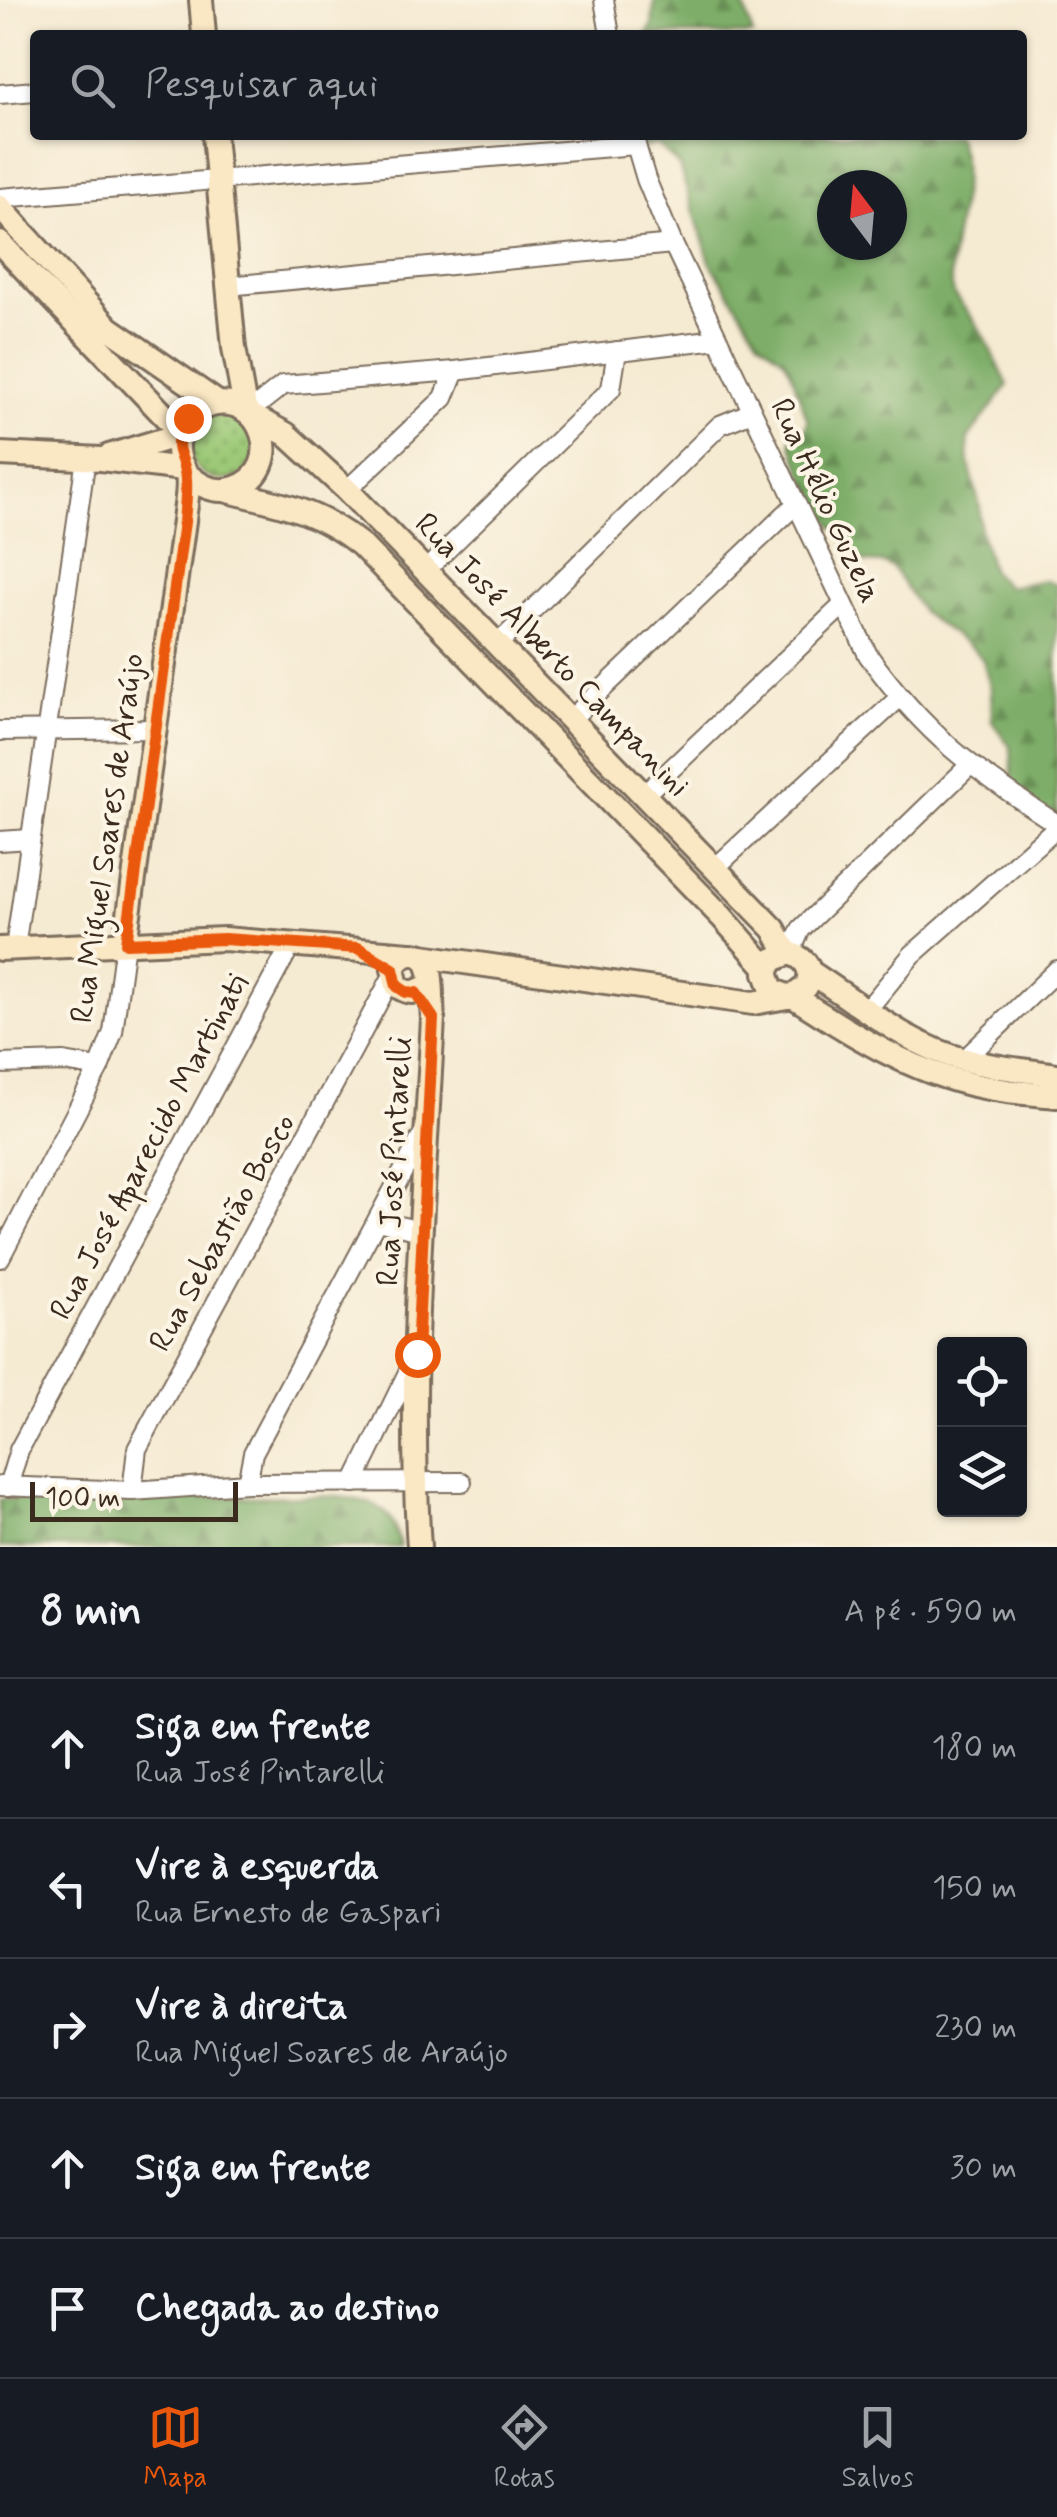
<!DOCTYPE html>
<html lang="pt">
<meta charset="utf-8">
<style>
:root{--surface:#171b24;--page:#20242c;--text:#f1f3f6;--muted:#9ea1a6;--line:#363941;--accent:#ea580c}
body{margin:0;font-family:Mynerve,sans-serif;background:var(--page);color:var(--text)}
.controls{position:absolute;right:30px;bottom:30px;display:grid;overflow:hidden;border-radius:10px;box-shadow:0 2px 8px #0004}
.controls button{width:90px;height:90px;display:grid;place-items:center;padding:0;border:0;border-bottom:2px solid var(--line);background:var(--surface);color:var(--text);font:50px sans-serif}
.compass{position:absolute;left:817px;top:170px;width:90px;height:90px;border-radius:50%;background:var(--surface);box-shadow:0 2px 8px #0004;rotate:344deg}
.scale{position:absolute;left:30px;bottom:25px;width:208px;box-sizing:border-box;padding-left:10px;border:5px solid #3b2a1e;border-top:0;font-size:28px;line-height:35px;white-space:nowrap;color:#3b2a1e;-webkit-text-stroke:8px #fcf5e5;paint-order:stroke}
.stop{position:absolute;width:30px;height:30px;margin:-22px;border:8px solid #ea580c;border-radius:50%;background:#fff}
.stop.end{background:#ea580c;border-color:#fff;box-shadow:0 2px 10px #0008}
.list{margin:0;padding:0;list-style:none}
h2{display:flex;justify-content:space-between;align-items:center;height:130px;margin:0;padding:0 40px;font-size:42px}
h2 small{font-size:32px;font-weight:400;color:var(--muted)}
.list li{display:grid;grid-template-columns:65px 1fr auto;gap:30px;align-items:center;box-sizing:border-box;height:140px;padding:0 40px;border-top:2px solid var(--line)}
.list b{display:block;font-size:38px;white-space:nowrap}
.list p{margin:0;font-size:32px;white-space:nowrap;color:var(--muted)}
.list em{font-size:32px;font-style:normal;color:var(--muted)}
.icon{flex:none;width:55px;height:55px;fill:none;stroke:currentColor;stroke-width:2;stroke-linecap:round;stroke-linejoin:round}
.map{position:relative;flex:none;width:1057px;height:1547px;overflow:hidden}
.search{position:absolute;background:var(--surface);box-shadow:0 2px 8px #0004;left:30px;right:30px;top:30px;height:110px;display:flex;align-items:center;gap:25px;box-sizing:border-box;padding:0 35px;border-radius:10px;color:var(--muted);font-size:38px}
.sheet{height:830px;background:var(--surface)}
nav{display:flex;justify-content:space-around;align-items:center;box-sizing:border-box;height:140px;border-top:2px solid var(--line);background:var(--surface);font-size:28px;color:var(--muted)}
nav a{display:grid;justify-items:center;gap:5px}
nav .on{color:var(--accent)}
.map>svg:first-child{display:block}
.grass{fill:url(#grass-dots);stroke:#6c7a4a;stroke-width:2.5}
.forest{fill:url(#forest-firs);stroke:#5c6c43;stroke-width:2.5;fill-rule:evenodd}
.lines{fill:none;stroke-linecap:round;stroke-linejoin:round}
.street-casing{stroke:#7c6d5d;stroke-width:22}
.secondary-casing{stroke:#7c6d5d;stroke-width:28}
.street{stroke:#fff;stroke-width:18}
.secondary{stroke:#fae7c3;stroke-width:22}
.route{stroke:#ea580c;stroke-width:12}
.labels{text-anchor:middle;stroke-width:8;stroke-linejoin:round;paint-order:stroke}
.street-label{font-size:32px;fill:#3b2a1e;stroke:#fcf5e5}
</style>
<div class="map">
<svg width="1057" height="1547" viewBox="0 0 1057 1547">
<defs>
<pattern id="grass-dots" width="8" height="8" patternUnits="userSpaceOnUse" patternTransform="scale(2.5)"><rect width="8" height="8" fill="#9cc977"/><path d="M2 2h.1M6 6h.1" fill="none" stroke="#80a361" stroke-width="1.8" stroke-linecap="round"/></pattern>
<pattern id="forest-firs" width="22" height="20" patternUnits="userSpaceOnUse" patternTransform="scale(2.5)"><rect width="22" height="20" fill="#7dad68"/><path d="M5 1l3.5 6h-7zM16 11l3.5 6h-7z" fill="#688d55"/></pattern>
</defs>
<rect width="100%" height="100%" fill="#fcf5e5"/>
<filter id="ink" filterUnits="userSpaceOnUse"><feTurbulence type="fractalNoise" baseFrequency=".01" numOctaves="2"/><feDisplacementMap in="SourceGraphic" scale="20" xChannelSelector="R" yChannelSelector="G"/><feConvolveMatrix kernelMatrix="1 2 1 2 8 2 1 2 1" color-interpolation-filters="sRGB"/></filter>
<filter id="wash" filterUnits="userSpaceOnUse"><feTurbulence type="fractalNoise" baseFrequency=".0048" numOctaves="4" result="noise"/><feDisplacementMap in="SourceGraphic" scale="40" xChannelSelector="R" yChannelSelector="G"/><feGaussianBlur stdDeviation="2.25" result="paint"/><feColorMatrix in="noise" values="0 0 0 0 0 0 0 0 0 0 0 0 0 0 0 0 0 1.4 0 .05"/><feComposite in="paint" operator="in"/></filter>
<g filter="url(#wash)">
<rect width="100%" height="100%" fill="#f5ead2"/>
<!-- grass -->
<circle class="grass" cx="223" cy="447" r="33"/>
<!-- forest -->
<g class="forest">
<polygon points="654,0 742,0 753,35 646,35 652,26"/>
<path d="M 626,135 L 956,135 C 977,185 948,231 951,282 C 952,299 967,308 975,322 C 988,341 997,364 1008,385 L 968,439 L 969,464 L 980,507 L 980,529 L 992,572 L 1008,587 L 1045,580 L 1057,585 L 1057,825 L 1019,798 L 1012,781 L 1011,748 L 992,721 L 991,690 L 983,660 L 972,648 L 923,613 L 893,568 L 882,563 L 866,562 L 855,556 L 813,499 L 791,443 L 792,436 L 805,430 L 808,421 L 790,369 L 784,359 L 759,340 L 710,262 L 679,166 L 658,145 L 640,148 ZM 832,185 L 892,185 L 892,245 L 832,245 Z"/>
<path d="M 334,1496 C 373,1502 392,1503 400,1547 L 0,1547 L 0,1499 Z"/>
</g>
</g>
<g filter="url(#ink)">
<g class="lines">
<defs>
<g id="street">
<polyline points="604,0 610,35"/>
<polyline points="0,94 35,91"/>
<path d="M 633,135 L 646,179 L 673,244 L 868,655 C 926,736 975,771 1057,824"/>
<polyline points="0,198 636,145"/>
<polyline points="228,286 673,244"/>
<polyline points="249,412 283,385 455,371 718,339"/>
<polyline points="347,490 444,398 455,371"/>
<polyline points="426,570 611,389 617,351"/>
<polyline points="498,644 720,425 752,412"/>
<polyline points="571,719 795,505"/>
<polyline points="0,731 155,729"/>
<polyline points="644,795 842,606"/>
<polyline points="0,841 30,839"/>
<polyline points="715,868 899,698"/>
<polyline points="15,948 86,458"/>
<polyline points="790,953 801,929 969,766"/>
<polyline points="866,1011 912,955 1057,827"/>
<polyline points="964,1060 1057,970"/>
<polyline points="0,1064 64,1062 99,1068"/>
<polyline points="377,1221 421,1231"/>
<polyline points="0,1258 99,1068 113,1032 125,943"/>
<polyline points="247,1483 253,1453 424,1132"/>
<polyline points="354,1483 413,1362"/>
<polyline points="0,1486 132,1491 247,1483 462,1482"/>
<polyline points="8,1487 19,1450 292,943"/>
<polyline points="132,1491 137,1449 392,977"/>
</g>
<g id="secondary">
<polyline points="201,0 204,35"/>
<polyline points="214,135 234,348 245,408"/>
<polyline points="0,207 109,328 218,403"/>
<polyline points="0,243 180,432"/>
<polyline points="256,418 286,434 347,490 774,929 787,953"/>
<polyline points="0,454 101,459 183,469"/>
<polyline points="109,456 179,435"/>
<path d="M 228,491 C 280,504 318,510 361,545 L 722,917 L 767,968"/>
<path d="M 125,943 L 184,521 C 185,508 190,488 187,475 C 185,470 182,466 180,461 C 173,438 184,413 208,406 C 262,388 289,470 235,488 C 216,494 201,487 187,474"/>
<polyline points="0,949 224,939 410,954"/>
<path d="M 422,956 L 753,1003 L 793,996 L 806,987 C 814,971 807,959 790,953 L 772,960 L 766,973 L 772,990 L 789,997"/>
<path d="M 810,972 C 860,1004 906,1045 965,1060 C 995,1068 1027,1070 1057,1075"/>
<path d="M 793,996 C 855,1037 921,1078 995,1089 C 1016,1093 1037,1094 1057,1096"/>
<path d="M 419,1547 C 407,1371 424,1193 433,1018 C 430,999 438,952 411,954 C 402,955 397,962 393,969 L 397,986 C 410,995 416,993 429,985"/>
</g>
</defs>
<!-- street casing -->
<use href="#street" class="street-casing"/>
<!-- secondary casing -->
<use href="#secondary" class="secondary-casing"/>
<!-- street -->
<use href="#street" class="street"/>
<!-- secondary -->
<use href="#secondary" class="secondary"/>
</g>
</g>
<g class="lines" filter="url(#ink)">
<!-- route -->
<path class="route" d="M 188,418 C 167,452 185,451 186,480 C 187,493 185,508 184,522 L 126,943 L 224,939 L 358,948 L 393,969 L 397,986 L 406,992 L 416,993 L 433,1018 L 417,1354"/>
</g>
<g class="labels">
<!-- street labels -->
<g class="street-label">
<text transform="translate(827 500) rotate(65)" y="11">Rua Hélio Guzela</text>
<text transform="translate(553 654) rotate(46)" y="11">Rua José Alberto Campanini</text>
<text transform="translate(106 838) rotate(-82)" y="11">Rua Miguel Soares de Araújo</text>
<text transform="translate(148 1146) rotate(-62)" y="11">Rua José Aparecido Martinati</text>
<text transform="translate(393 1161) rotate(-87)" y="11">Rua José Pintarelli</text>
<text transform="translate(221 1232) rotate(-61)" y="11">Rua Sebastião Bosco</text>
</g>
</g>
</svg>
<div class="controls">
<button><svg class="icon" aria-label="locate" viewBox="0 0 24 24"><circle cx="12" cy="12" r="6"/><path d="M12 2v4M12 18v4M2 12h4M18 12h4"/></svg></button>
<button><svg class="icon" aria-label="layers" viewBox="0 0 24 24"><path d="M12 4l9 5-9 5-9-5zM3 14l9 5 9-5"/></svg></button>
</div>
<svg class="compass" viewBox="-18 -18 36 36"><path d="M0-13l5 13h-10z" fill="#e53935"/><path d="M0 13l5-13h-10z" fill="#9ea1a6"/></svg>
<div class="scale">100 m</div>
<div class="stop" style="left:417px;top:1354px"></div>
<div class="stop end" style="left:188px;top:418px"></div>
<div class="search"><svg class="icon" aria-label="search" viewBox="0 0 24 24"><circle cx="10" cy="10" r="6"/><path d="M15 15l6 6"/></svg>Pesquisar aqui</div>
</div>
<section class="sheet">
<h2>8 min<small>A pé · 590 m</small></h2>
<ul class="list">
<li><svg class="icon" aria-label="ahead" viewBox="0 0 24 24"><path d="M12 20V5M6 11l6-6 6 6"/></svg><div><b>Siga em frente</b><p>Rua José Pintarelli</p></div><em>180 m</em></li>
<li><svg class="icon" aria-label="left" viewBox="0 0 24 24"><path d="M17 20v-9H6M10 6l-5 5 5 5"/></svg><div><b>Vire à esquerda</b><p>Rua Ernesto de Gaspari</p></div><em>150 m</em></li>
<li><svg class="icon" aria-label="right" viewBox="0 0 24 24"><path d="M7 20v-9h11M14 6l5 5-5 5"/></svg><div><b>Vire à direita</b><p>Rua Miguel Soares de Araújo</p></div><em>230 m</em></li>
<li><svg class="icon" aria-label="ahead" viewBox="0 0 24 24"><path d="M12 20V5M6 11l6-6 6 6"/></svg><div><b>Siga em frente</b></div><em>30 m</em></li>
<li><svg class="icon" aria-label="arrive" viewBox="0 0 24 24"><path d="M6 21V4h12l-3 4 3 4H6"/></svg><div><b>Chegada ao destino</b></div></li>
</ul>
</section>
<nav>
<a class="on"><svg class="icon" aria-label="map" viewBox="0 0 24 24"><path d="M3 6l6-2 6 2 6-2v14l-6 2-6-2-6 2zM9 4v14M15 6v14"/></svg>Mapa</a>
<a><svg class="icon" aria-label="directions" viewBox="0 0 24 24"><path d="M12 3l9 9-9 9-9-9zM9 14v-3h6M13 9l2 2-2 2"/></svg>Rotas</a>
<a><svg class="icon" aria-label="saved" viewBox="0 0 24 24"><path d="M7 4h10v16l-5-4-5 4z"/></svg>Salvos</a>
</nav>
